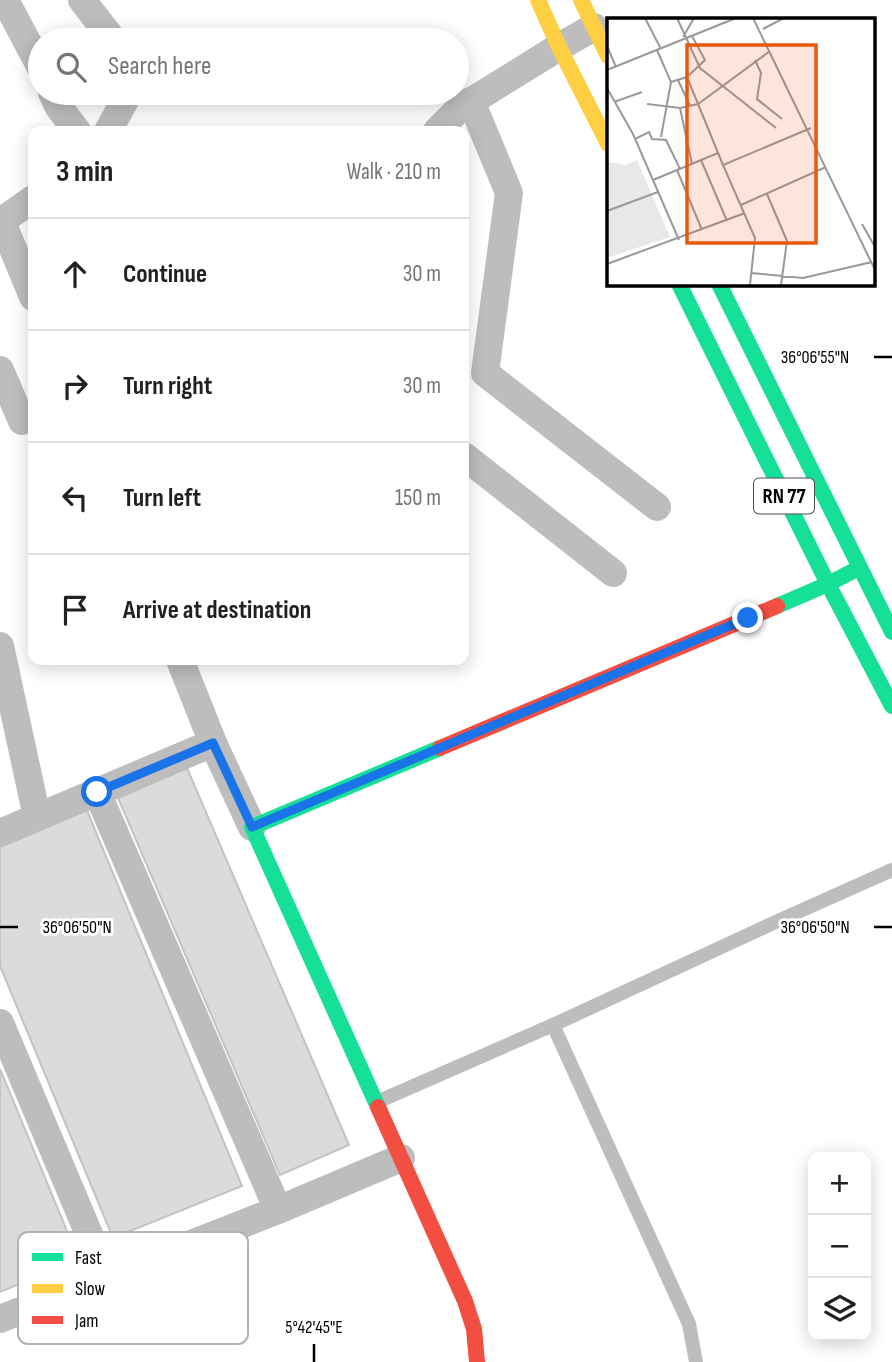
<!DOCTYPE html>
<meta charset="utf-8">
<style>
:root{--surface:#fff;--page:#f6f6f6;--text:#202124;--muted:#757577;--line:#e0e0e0}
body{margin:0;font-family:"Sofia Sans Condensed",sans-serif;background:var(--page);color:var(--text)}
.controls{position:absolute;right:21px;bottom:21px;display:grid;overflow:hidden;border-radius:14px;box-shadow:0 4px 18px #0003}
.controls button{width:63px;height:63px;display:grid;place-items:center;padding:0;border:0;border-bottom:2px solid var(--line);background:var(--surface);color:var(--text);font:35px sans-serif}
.stop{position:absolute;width:21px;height:21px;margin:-16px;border:5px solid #1a73e8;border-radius:50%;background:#fff}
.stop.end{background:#1a73e8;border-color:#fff;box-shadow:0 2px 7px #0008}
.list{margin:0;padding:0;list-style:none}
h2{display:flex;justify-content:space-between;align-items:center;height:91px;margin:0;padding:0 28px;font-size:30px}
h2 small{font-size:23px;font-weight:400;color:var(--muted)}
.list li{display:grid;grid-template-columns:46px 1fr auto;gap:21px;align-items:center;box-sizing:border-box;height:112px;padding:0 28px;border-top:2px solid var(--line)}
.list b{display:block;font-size:26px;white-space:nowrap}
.list em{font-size:23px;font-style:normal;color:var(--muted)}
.icon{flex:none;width:38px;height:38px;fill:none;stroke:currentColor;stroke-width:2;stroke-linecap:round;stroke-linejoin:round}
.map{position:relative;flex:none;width:892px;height:1362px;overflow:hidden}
.search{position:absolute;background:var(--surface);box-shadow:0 4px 18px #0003;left:28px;top:28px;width:441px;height:77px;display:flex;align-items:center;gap:18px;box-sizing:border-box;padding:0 24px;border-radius:38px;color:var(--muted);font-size:26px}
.panel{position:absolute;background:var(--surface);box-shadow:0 4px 18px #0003;left:28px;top:126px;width:441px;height:539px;border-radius:14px}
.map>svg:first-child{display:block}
.building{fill:#dbdbdb;stroke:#c3c3c3;stroke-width:2}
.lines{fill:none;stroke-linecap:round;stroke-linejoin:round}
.lane{stroke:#bdbdbd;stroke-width:14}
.street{stroke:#bdbdbd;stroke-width:28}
.fast{stroke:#16e098;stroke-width:16}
.slow{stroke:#ffcf43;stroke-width:16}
.jam{stroke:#f24e42;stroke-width:16}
.route{stroke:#1a73e8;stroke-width:9}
.ticks{fill:none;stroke:#000;stroke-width:2.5}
.labels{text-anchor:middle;stroke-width:6;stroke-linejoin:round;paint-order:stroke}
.shield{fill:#fff;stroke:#4c4c4c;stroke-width:2}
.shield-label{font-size:21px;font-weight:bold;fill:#000}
.inset-road{fill:none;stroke:#999;stroke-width:2}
.view{fill:#e8590c;fill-opacity:0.15;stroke:#e8590c;stroke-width:3.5}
.inset-edge{fill:none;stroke:#000;stroke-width:3.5}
.key{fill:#fff;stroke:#b2b2b2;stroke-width:2}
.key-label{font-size:19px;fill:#000}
.ticks-label{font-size:18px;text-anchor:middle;fill:#000;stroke:#fff;stroke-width:6;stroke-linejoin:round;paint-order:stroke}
</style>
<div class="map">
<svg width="892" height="1362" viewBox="0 0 892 1362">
<rect width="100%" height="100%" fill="#fff"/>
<!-- building -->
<g class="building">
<polygon points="187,768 349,1145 280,1175 118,798"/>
<polygon points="86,808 242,1186 113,1238 0,966 0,843"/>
<polygon points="0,1069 79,1260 0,1292"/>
</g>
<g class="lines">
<!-- lane -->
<g class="lane">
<polyline points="553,1025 689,1324 696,1362"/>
<polyline points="377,1102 553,1025 780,920 892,870"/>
</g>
<!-- street -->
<g class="street">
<polyline points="5,0 40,66"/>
<polyline points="82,0 113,40"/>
<polyline points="52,93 58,106 77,131"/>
<polyline points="471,101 509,193 485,373 657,507"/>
<polyline points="108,131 129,93"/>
<polyline points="437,131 459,109 559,47 594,27"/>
<polyline points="0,222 33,199"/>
<polyline points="2,222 33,297"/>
<polyline points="0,370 22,421"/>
<polyline points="464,456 613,573"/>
<polyline points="0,646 37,817"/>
<polyline points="180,660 213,743 252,827"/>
<polyline points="97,792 278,1210"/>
<polyline points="0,833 213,743"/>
<polyline points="0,1023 107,1277"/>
<polyline points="0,1319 278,1210 401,1158"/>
</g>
<!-- fast -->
<g class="fast">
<polyline points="679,284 828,584 892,706"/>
<polyline points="719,284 892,632"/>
<polyline points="777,606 828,584 857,569"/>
<polyline points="378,1107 252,827 440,748"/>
</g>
<!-- slow -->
<g class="slow">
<polyline points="538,0 559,47 608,144"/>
<polyline points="581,0 608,56"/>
</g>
<!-- jam -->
<g class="jam">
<polyline points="440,748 777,606"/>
<polyline points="378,1107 465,1301 474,1329 477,1362"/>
</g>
</g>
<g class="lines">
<!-- route -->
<polyline class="route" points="97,792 213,743 252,827 748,618"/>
</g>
<!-- ticks -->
<path class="ticks" d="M 874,357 L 892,357M 0,927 L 18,927M 874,927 L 892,927M 314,1344 L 314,1362"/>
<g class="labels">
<!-- shield labels -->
<rect class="shield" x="754" y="478.5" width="60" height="35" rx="5"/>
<g class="shield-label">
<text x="784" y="503">RN 77</text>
</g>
</g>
<!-- overview -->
<g transform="translate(607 18)">
<rect width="268" height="268" fill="#fff"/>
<path d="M 30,142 L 63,219 L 0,240 L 0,144 L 18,147 Z" fill="#e8e8e8"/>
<path class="inset-road" d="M 38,0 L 54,31M 70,0 L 93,50 L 169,110M 146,0 L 268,252M 156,11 L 177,0M 76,19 L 87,0M 0,28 L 9,49M 50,32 L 64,64 L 54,119M 148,42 L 154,55 L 150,81 L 175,101M 0,52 L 129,0M 80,59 L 116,147M 71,62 L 83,88M 64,64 L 80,59 L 98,42 L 85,18M 0,70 L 26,116 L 72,222M 7,84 L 35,74M 40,86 L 73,90 L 91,86 L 163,33M 73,90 L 85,146M 28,121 L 42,114 L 45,121 L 59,122 L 73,151M 94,142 L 120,203M 70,152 L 95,212M 46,162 L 111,135M 160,176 L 180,223 L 174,267M 134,187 L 219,149M 0,193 L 51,174M 255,206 L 268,229M 0,246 L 138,195M 145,255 L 196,260 L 265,244M 143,267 L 148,220 L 116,147 L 204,110"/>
<path class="view" d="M 80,27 L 209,27 L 209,225 L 80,225 Z"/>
<rect width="268" height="268" class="inset-edge"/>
</g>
<!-- legend -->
<rect x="18" y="1232" width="230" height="112" rx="10" class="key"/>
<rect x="32" y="1253" width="31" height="8" fill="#16e098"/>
<rect x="32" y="1284" width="31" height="9" fill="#ffcf43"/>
<rect x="32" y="1316" width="31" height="8" fill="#f24e42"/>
<g class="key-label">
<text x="75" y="1264">Fast</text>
<text x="75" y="1295">Slow</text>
<text x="75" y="1327">Jam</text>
</g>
<g class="ticks-label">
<text x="815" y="363">36°06'55"N</text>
<text x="77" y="933">36°06'50"N</text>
<text x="815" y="933">36°06'50"N</text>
<text x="314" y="1333">5°42'45"E</text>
</g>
</svg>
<div class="controls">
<button>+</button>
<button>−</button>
<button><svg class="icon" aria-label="layers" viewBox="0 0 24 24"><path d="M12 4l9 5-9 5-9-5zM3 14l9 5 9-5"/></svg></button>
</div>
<div class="stop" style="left:97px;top:792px"></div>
<div class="stop end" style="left:748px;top:618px"></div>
<div class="search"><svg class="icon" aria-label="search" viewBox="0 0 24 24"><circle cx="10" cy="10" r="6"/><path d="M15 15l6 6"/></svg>Search here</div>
<section class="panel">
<h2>3 min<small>Walk · 210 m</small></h2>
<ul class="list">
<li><svg class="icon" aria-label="ahead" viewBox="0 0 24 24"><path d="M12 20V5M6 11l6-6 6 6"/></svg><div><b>Continue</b></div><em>30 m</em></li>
<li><svg class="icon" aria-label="right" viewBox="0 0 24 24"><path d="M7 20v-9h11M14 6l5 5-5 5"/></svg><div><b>Turn right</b></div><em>30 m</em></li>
<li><svg class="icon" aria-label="left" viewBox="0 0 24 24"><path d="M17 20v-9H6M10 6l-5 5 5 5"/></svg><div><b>Turn left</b></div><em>150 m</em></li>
<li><svg class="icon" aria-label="arrive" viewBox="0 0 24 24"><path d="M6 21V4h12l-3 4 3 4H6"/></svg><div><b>Arrive at destination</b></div></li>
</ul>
</section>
</div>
